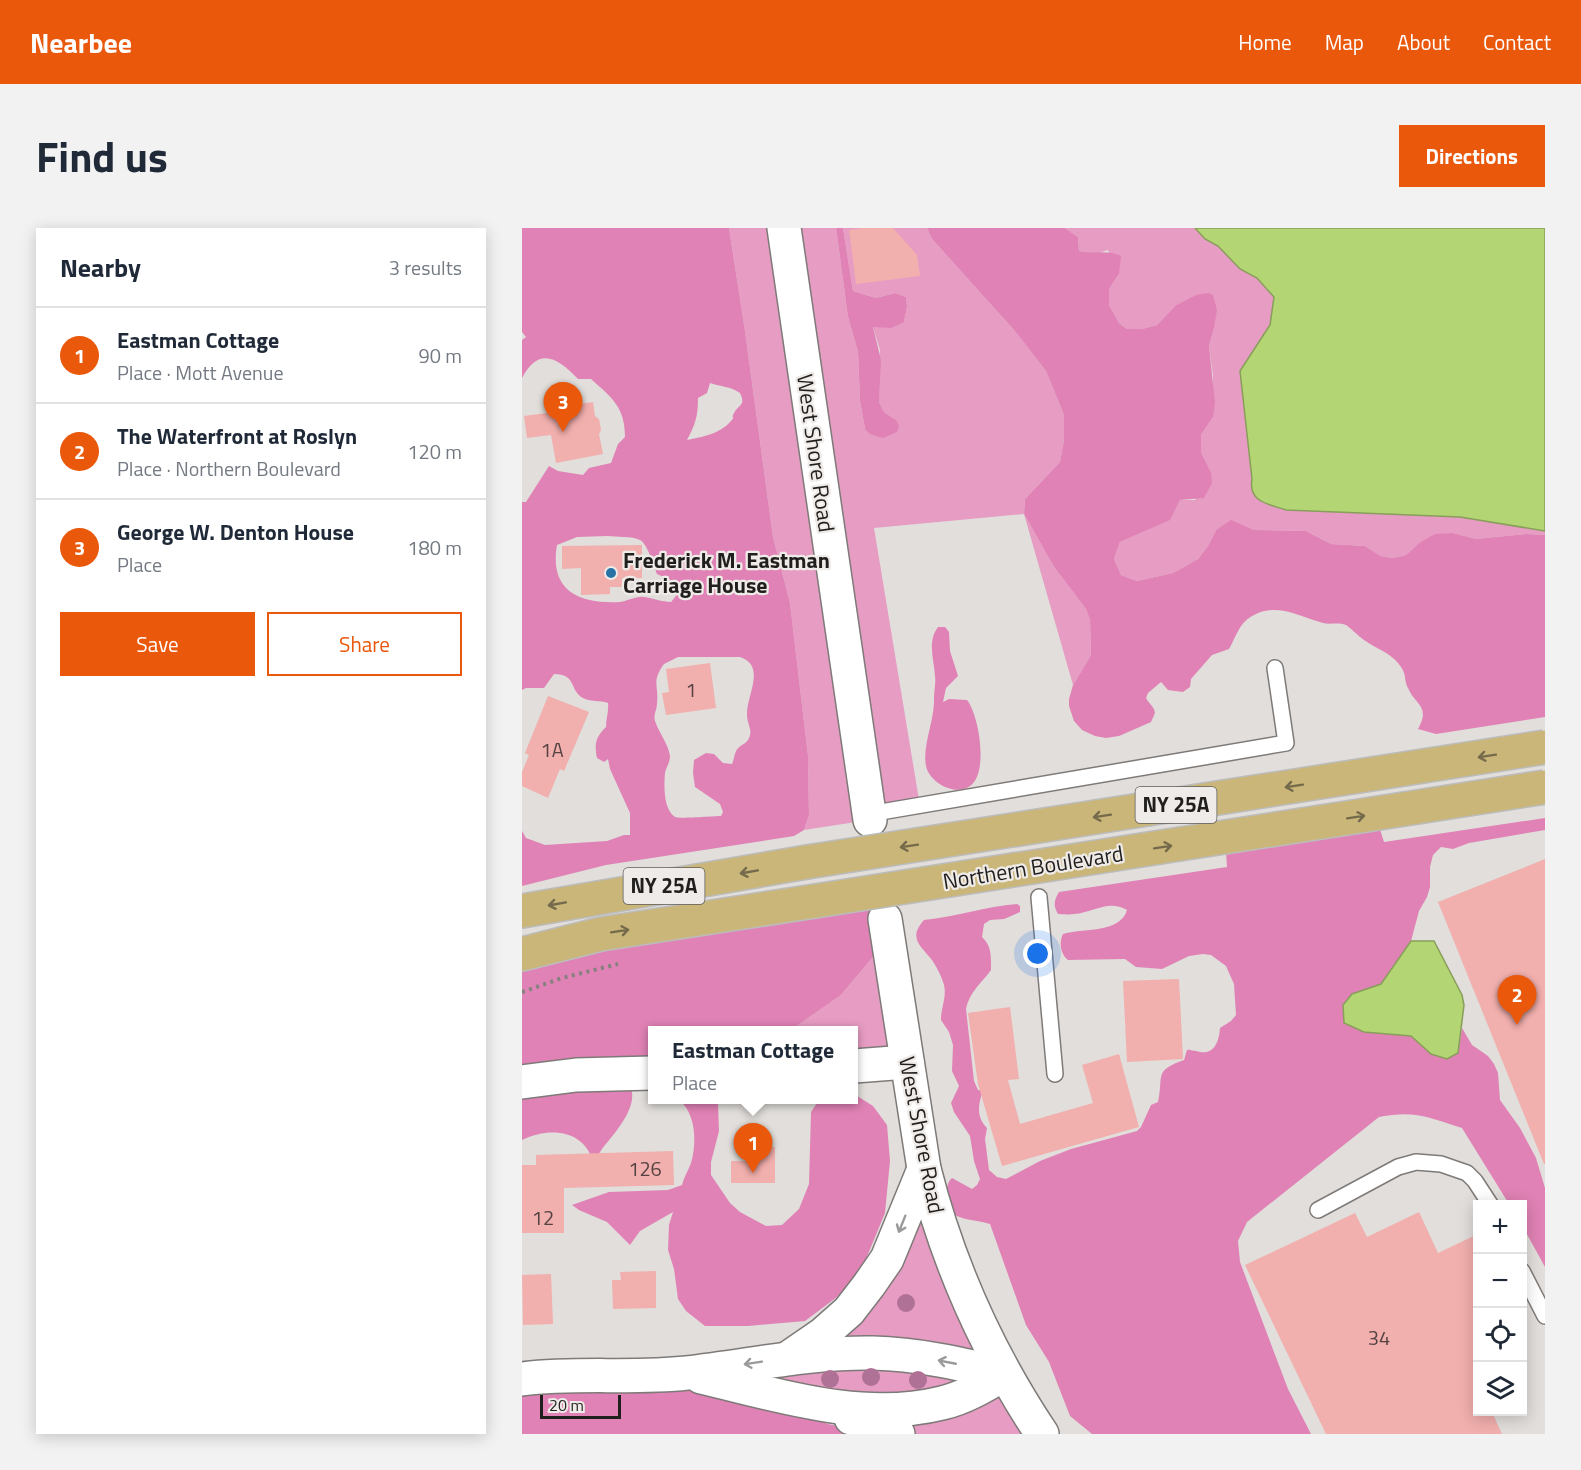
<!DOCTYPE html>
<meta charset="utf-8">
<style>
:root{--surface:#fff;--page:#f2f2f3;--text:#1f2937;--muted:#747a83;--line:#e0e1e3;--accent:#ea580c}
body{margin:0;font-family:"Titillium Web",sans-serif;background:var(--page);color:var(--text)}
.controls{position:absolute;right:18px;bottom:18px;display:grid;overflow:hidden;border-radius:0px;box-shadow:0 3px 15px #0003}
.controls button{width:54px;height:54px;display:grid;place-items:center;padding:0;border:0;border-bottom:2px solid var(--line);background:var(--surface);color:var(--text);font:30px sans-serif}
.scale{position:absolute;left:18px;bottom:15px;width:81px;box-sizing:border-box;padding-left:6px;border:3px solid #211f1e;border-top:0;font-size:16px;line-height:21px;white-space:nowrap;color:#211f1e;-webkit-text-stroke:4px #efebe8;paint-order:stroke}
.you{position:absolute;left:516px;top:726px;width:21px;height:21px;margin:-15px;border:4px solid #fff;border-radius:50%;background:#1a73e8;box-shadow:0 0 0 9px #1a73e833}
.badge{display:grid;place-items:center;width:39px;height:39px;border-radius:50%;background:var(--accent);color:#fff;font-size:20px;font-weight:700}
.pin{position:absolute;translate:-50% -50px;filter:drop-shadow(0 2px 3px #0008)}
.pin::after{content:'';position:absolute;top:32px;width:21px;height:18px;background:inherit;clip-path:polygon(0 0,100% 0,50% 100%)}
.popup{position:absolute;left:126px;top:798px;width:210px;height:78px;box-sizing:border-box;display:grid;place-content:center;border-radius:0px;background:var(--surface);filter:drop-shadow(0 2px 4px #0005);font-size:20px;white-space:nowrap;color:var(--muted)}
.popup b{font-size:22px;color:var(--text)}
.popup::after{content:'';position:absolute;left:50%;top:100%;margin-left:-12px;border:12px solid transparent;border-top-color:var(--surface)}
.list{margin:0;padding:0;list-style:none}
h2{display:flex;justify-content:space-between;align-items:center;height:78px;margin:0;padding:0 24px;font-size:26px}
h2 small{font-size:20px;font-weight:400;color:var(--muted)}
.list li{display:grid;grid-template-columns:39px 1fr auto;gap:18px;align-items:center;box-sizing:border-box;height:96px;padding:0 24px;border-top:2px solid var(--line)}
.list b{display:block;font-size:22px;white-space:nowrap}
.list p{margin:0;font-size:20px;white-space:nowrap;color:var(--muted)}
.list em{font-size:20px;font-style:normal;color:var(--muted)}
.actions{display:flex;gap:12px;padding:18px 24px}
.actions a{flex:1;padding:14px 0;border:2px solid var(--accent);border-radius:0px;text-align:center;font-size:21px;color:var(--accent)}
.actions .main{background:var(--accent);color:#fff}
.icon{flex:none;width:33px;height:33px;fill:none;stroke:currentColor;stroke-width:2;stroke-linecap:round;stroke-linejoin:round}
.map{position:relative;flex:none;width:1023px;height:1206px;overflow:hidden;border-radius:0px}
header{display:flex;align-items:center;gap:36px;box-sizing:border-box;height:84px;padding:0 30px;background:var(--accent);color:#fff}
header strong{font-size:28px}
nav{display:flex;gap:33px;margin-inline-start:auto;font-size:21px}
.intro{display:flex;align-items:center;justify-content:space-between;box-sizing:border-box;height:144px;padding:0 36px}
h1{margin:0;font-size:42px}
.button{padding:15px 27px;border-radius:0px;background:var(--accent);color:#fff;font-size:21px;font-weight:700}
main{display:flex;gap:36px;padding:0 36px}
aside{flex:1;background:var(--surface);border-radius:0px;box-shadow:0 3px 15px #0003}
.map>svg:first-child{display:block}
.green{fill:#e79cc3}
.forest{fill:#e082b5;fill-rule:evenodd}
.water{fill:#b4d574;stroke:#889e5a;stroke-width:1.5}
.building{fill:#f1afad}
.lines{fill:none;stroke-linecap:round;stroke-linejoin:round}
.lane-casing{stroke:#7e7a78;stroke-width:18}
.secondary-casing{stroke:#7e7a78;stroke-width:36}
.primary-casing{stroke:#bcbcbc;stroke-width:36}
.path{stroke:#84817f;stroke-width:4;stroke-dasharray:3 4.5;stroke-linecap:butt}
.lane{stroke:#fff;stroke-width:15}
.secondary{stroke:#fff;stroke-width:33}
.primary{stroke:#c9b678;stroke-width:33}
.primary-bridge-casing{stroke:#bcbcbc;stroke-width:36;stroke-linecap:butt}
.primary-bridge{stroke:#c9b678;stroke-width:33}
.tree{fill:#b07197}
.oneway{stroke:#756a4b}
.oneway2{stroke:#9b9a9a}
.poi-dot{fill:#2972a6;stroke:#efebe8;stroke-width:2}
.labels{text-anchor:middle;stroke-width:4.5;stroke-linejoin:round;paint-order:stroke}
.number-label{font-size:20px;fill:#554342}
.shield{fill:#efebe8;stroke:#5f5c5b;stroke-width:1.5}
.shield-label{font-size:21px;font-weight:bold;fill:#211f1e}
.street-label{font-size:22px;fill:#211f1e;stroke:#efebe8}
.poi-label{font-size:22px;font-weight:bold;fill:#211f1e;stroke:#efebe8;text-anchor:start}
</style>
<header>
<strong>Nearbee</strong>
<nav><a>Home</a><a>Map</a><a>About</a><a>Contact</a></nav>
</header>
<div class="intro"><h1>Find us</h1><a class="button">Directions</a></div>
<main>
<aside>
<h2>Nearby<small>3 results</small></h2>
<ul class="list">
<li><span class="badge">1</span><div><b>Eastman Cottage</b><p>Place · Mott Avenue</p></div><em>90 m</em></li>
<li><span class="badge">2</span><div><b>The Waterfront at Roslyn</b><p>Place · Northern Boulevard</p></div><em>120 m</em></li>
<li><span class="badge">3</span><div><b>George W. Denton House</b><p>Place</p></div><em>180 m</em></li>
</ul>
<div class="actions"><a class="main">Save</a><a>Share</a></div>
</aside>
<div class="map">
<svg width="1023" height="1206" viewBox="0 0 1023 1206">
<rect width="100%" height="100%" fill="#e1dedb"/>
<!-- green -->
<g class="green">
<polygon points="207,0 314,0 326,89 336,124 338,173 343,201 374,192 362,184 357,174 358,122 351,99 382,94 385,79 384,69 373,65 354,70 331,63 321,0 405,0 410,11 492,102 524,143 542,187 542,212 538,234 503,271 502,286 532,339 564,381 568,392 569,427 551,457 502,286 352,300 399,584 282,602 287,587 286,528 268,375 251,309 223,103"/>
<polygon points="543,0 1023,0 1023,307 1005,306 954,311 931,305 897,315 884,327 871,330 859,328 843,318 809,316 784,303 732,302 709,293 694,302 686,318 676,331 651,345 615,353 599,347 592,331 598,314 647,292 658,272 673,272 689,244 679,224 679,207 691,189 691,148 687,118 692,100 653,78 635,97 620,101 605,101 597,95 587,77 587,61 597,46 586,22 572,26 557,23 556,9"/>
<polygon points="366,711 385,834 332,837 332,802 269,802 319,767"/>
<polygon points="402,941 520,1206 375,1206 163,1146 301,1106"/>
</g>
<!-- forest -->
<g class="forest">
<path d="M 0,0 L 207,0 L 223,103 L 251,309 L 268,375 L 286,528 L 287,587 L 282,602 L 272,608 L 84,637 L 0,658 L 0,603 L 4,610 L 23,617 L 85,613 L 102,607 L 108,607 L 108,585 L 88,541 L 86,531 L 82,534 L 75,530 C 72,515 74,509 84,499 C 84,490 87,483 86,475 C 78,472 68,474 61,470 C 47,462 55,446 32,446 L 22,460 L 4,460 L 0,462 L 0,274 L 4,274 L 27,238 L 36,243 L 61,247 L 67,240 L 89,235 L 96,216 L 103,209 C 103,179 90,170 69,151 L 56,151 C 36,130 17,118 0,150 L 0,112 L 4,109 L 0,104 ZM 188,155 C 199,159 208,158 218,165 C 224,178 217,176 212,185 C 208,193 215,186 209,193 C 198,206 180,209 165,212 C 173,197 176,189 176,170 L 185,165 ZM 85,308 C 95,309 110,308 118,312 C 125,315 132,338 135,346 L 153,354 L 159,362 L 149,374 C 140,374 131,370 122,369 C 114,368 106,373 98,374 C 57,376 27,363 35,317 L 55,309 ZM 156,429 L 218,429 C 245,438 224,468 225,487 C 225,496 231,502 227,510 C 225,516 217,517 214,523 C 212,527 212,532 210,536 L 201,535 L 192,526 L 184,525 L 172,532 L 171,545 L 173,559 L 198,576 L 201,584 L 199,588 C 192,588 157,591 153,589 C 141,581 142,557 143,545 C 144,539 148,535 148,528 C 146,515 137,505 133,493 C 131,487 135,482 135,475 C 137,457 129,454 142,436 Z"/>
<polygon points="314,0 321,0 331,63 354,70 373,65 384,69 385,79 382,94 369,100 351,99 359,132 357,174 362,184 374,192 377,198 375,204 361,210 348,206 343,201 338,173 336,124 326,89"/>
<path d="M 405,0 L 543,0 L 556,9 L 557,23 C 574,27 584,21 599,28 L 597,46 L 587,61 L 587,77 L 597,95 L 605,101 L 620,101 L 635,97 L 653,78 L 674,67 L 686,65 L 691,67 L 695,82 L 692,100 L 687,118 L 693,175 L 691,189 L 679,207 L 679,224 L 689,244 L 690,255 L 682,270 L 658,272 L 648,292 L 598,314 L 592,331 L 599,347 L 615,353 L 651,345 L 676,331 L 686,318 L 694,302 L 709,292 L 732,302 L 784,303 L 809,316 L 843,318 L 859,328 L 871,330 L 884,327 L 897,315 L 913,306 L 931,305 L 954,311 L 1005,306 L 1023,307 L 1023,489 L 914,506 L 896,501 C 909,478 893,477 886,460 C 881,450 886,447 876,435 C 867,424 853,420 842,412 C 836,408 830,401 824,397 C 816,394 808,397 801,395 C 776,388 754,374 730,388 C 717,395 714,409 707,421 L 690,427 L 669,451 L 668,459 L 661,464 L 646,462 L 639,454 L 626,465 L 624,470 C 627,476 632,478 633,485 L 629,494 L 597,508 L 584,510 L 573,508 L 560,502 L 552,493 L 547,478 L 547,471 L 551,457 L 569,427 L 568,392 L 564,381 L 532,339 L 502,286 L 503,271 L 538,234 L 542,212 L 542,187 L 524,143 L 492,102 L 410,11 Z"/>
<path d="M 416,399 L 423,399 L 427,404 L 428,423 L 436,448 L 424,460 L 421,474 L 427,471 L 445,472 C 457,487 467,545 448,558 C 433,569 407,554 404,538 C 400,517 413,492 412,470 C 412,463 414,455 413,448 C 412,431 405,414 416,399 Z"/>
<path d="M 853,586 L 862,614 L 1023,590 L 1023,602 L 947,615 L 931,621 L 919,619 L 911,627 L 908,639 L 908,659 L 905,669 L 897,683 L 889,713 L 859,756 L 830,766 L 842,804 L 889,808 L 909,826 L 936,825 L 940,800 L 950,817 L 966,828 L 972,836 L 976,845 L 978,872 L 998,900 L 1014,930 L 1023,960 L 1023,1039 L 1001,999 L 1000,976 L 987,976 L 940,900 C 906,889 892,882 857,889 L 725,994 L 716,1013 L 718,1034 L 766,1161 L 789,1206 L 570,1206 L 548,1188 L 527,1134 L 504,1097 L 468,996 C 456,992 445,993 433,987 C 429,975 419,960 430,950 L 450,961 L 455,957 L 458,951 L 452,933 L 448,908 L 432,884 L 429,875 L 437,858 L 430,843 L 431,817 L 427,804 L 419,792 C 419,778 426,767 421,754 C 419,747 414,738 410,732 C 398,717 386,710 402,692 C 434,689 464,678 495,676 L 498,678 L 498,684 L 482,691 L 468,692 L 462,696 L 460,709 C 470,718 469,729 469,742 C 459,756 448,763 444,781 L 452,853 L 456,862 L 461,863 C 456,876 454,889 465,900 L 463,911 L 467,942 L 475,949 L 484,951 L 518,933 L 549,921 L 615,903 L 619,899 L 629,877 L 636,874 C 642,847 631,843 662,832 L 665,822 C 668,821 671,823 674,823 C 692,829 697,814 698,800 L 709,793 L 714,787 L 712,756 L 704,738 L 689,727 L 681,726 L 667,728 L 640,741 L 614,739 L 603,731 L 546,732 C 538,726 537,714 541,706 C 560,700 598,706 605,682 C 586,671 571,685 552,686 C 547,687 541,686 536,686 C 531,678 532,672 537,664 L 705,639 L 703,609 Z"/>
<path d="M 359,662 L 366,711 L 319,767 L 269,802 L 130,802 L 130,852 L 108,858 C 118,878 92,906 80,921 C 76,926 74,932 72,938 C 65,902 29,898 0,912 L 0,726 Z"/>
<path d="M 332,866 L 351,878 L 365,897 L 368,933 L 363,985 L 344,1031 L 323,1063 L 283,1093 L 226,1098 L 183,1098 L 164,1083 L 156,1071 L 152,1041 L 146,1022 L 147,997 L 151,984 L 118,1003 L 108,1017 L 85,994 L 57,982 L 50,977 L 87,964 L 146,962 L 160,957 C 162,949 166,943 169,935 C 175,915 174,885 157,872 L 193,872 L 196,876 L 197,903 L 189,934 L 189,947 L 208,975 L 218,984 L 244,998 L 260,997 L 277,981 L 287,956 L 289,884 L 297,872 L 332,872 Z"/>
<polygon points="163,1146 271,1183 306,1196 352,1206 0,1206 0,1151"/>
</g>
<!-- water -->
<g class="water">
<path d="M 673,0 L 1023,0 L 1023,303 L 938,289 L 764,282 C 746,276 726,274 730,251 L 718,143 L 748,97 L 752,69 L 735,50 L 718,41 L 696,18 L 683,11 Z"/>
<polygon points="889,713 912,713 940,767 942,777 936,825 925,831 909,826 889,808 842,804 822,795 821,777 830,766 859,756"/>
</g>
<!-- building -->
<g class="building">
<polygon points="341,0 371,0 395,27 398,48 334,56 327,2"/>
<polygon points="71,174 73,188 77,191 79,202 77,206 81,226 34,235 29,207 5,210 2,188 25,185 24,181"/>
<polygon points="120,317 120,350 100,350 100,359 88,359 88,366 59,367 59,340 40,341 40,318"/>
<polygon points="188,435 194,480 144,487 140,465 147,464 144,441"/>
<polygon points="26,468 67,484 42,543 38,541 26,570 0,558 0,544 7,527 3,525"/>
<polygon points="1023,631 1023,936 1022,936 916,674"/>
<polygon points="657,751 661,831 605,834 601,753"/>
<polygon points="488,779 497,851 486,852 498,896 571,875 560,837 597,826 617,899 480,938 456,856 446,785"/>
<polygon points="228,919 253,919 253,955 209,955 209,933 228,933"/>
<polygon points="151,923 152,957 42,960 42,1005 0,1005 0,937 14,937 14,927"/>
<polygon points="897,984 916,1025 956,1006 956,1184 970,1184 980,1206 804,1206 723,1037 833,985 845,1009"/>
<polygon points="134,1043 134,1080 91,1081 90,1052 99,1052 98,1044"/>
<polygon points="29,1046 31,1096 1,1097 0,1047"/>
</g>
<g class="lines">
<defs>
<g id="lane">
<polyline points="347,586 764,515 753,440"/>
<polyline points="517,669 533,846"/>
<polyline points="796,982 876,939 894,934 919,936 945,945 953,953 968,976"/>
<polyline points="1000,1043 1023,1088"/>
</g>
<g id="secondary">
<polyline points="262,0 348,592"/>
<path d="M 363,691 L 402,941 C 426,1036 466,1125 520,1206"/>
<polyline points="332,838 385,834"/>
<polyline points="0,854 54,847 130,845"/>
<polyline points="269,1128 301,1106 327,1083 347,1057 365,1031 402,941"/>
<path d="M 179,1149 C 256,1167 340,1195 420,1175 C 442,1170 462,1158 482,1146"/>
<path d="M 0,1151 C 55,1144 110,1151 165,1145 C 227,1138 288,1124 351,1125 C 396,1126 439,1136 482,1146"/>
<polyline points="329,1190 376,1206"/>
</g>
<g id="primary">
<polyline points="0,683 285,634"/>
<polyline points="0,726 79,706 293,673"/>
</g>
</defs>
<!-- lane casing -->
<use href="#lane" class="lane-casing"/>
<!-- secondary casing -->
<use href="#secondary" class="secondary-casing"/>
<!-- primary casing -->
<use href="#primary" class="primary-casing"/>
<!-- path -->
<polyline class="path" points="0,764 40,750 96,736"/>
<!-- lane -->
<use href="#lane" class="lane"/>
<!-- secondary -->
<use href="#secondary" class="secondary"/>
<!-- primary -->
<use href="#primary" class="primary"/>
<defs>
<g id="primary-bridge">
<polyline points="285,634 1023,519"/>
<polyline points="293,673 1023,559"/>
</g>
</defs>
<!-- primary-bridge casing -->
<use href="#primary-bridge" class="primary-bridge-casing"/>
<!-- primary-bridge -->
<use href="#primary-bridge" class="primary-bridge"/>
</g>
<!-- trees -->
<g class="tree">
<circle cx="384" cy="1075" r="9"/>
<circle cx="349" cy="1149" r="9"/>
<circle cx="308" cy="1151" r="9"/>
<circle cx="396" cy="1152" r="9"/>
</g>
<!-- one-way arrows -->
<defs><path id="oneway-shaft" d="M-6 0H5M1.5-3L5.5 0L1.5 3" fill="none" stroke-width="1.6" stroke-linecap="round" stroke-linejoin="round" transform="scale(1.5)"/></defs>
<g class="oneway">
<use href="#oneway-shaft" transform="translate(965 528) rotate(171)"/>
<use href="#oneway-shaft" transform="translate(772 558) rotate(171)"/>
<use href="#oneway-shaft" transform="translate(580 588) rotate(171)"/>
<use href="#oneway-shaft" transform="translate(834 589) rotate(-9)"/>
<use href="#oneway-shaft" transform="translate(387 618) rotate(171)"/>
<use href="#oneway-shaft" transform="translate(641 619) rotate(-9)"/>
<use href="#oneway-shaft" transform="translate(227 644) rotate(170)"/>
<use href="#oneway-shaft" transform="translate(35 676) rotate(170)"/>
<use href="#oneway-shaft" transform="translate(98 703) rotate(-9)"/>
</g>
<g class="oneway2">
<use href="#oneway-shaft" transform="translate(380 996) rotate(112)"/>
<use href="#oneway-shaft" transform="translate(425 1134) rotate(-169)"/>
<use href="#oneway-shaft" transform="translate(231 1135) rotate(171)"/>
</g>
<!-- markers -->
<circle class="poi-dot" cx="89" cy="345" r="6"/>
<g class="labels">
<!-- number labels -->
<g class="number-label">
<text x="169" y="469">1</text>
<text x="30" y="529">1A</text>
<text x="123" y="948">126</text>
<text x="21" y="997">12</text>
<text x="857" y="1117">34</text>
</g>
<!-- shield labels -->
<g class="shield">
<rect x="613.5" y="559" width="81" height="36" rx="4.5"/>
<rect x="101.5" y="640" width="81" height="36" rx="4.5"/>
</g>
<g class="shield-label">
<text x="654" y="584">NY 25A</text>
<text x="142" y="665">NY 25A</text>
</g>
<!-- street labels -->
<g class="street-label">
<text transform="translate(294 225) rotate(82)" y="8">West Shore Road</text>
<text transform="translate(511 639) rotate(-9)" y="8">Northern Boulevard</text>
<text transform="translate(400 907) rotate(79)" y="8">West Shore Road</text>
</g>
<!-- poi labels -->
<g class="poi-label">
<text x="101" y="340">Frederick M. Eastman<tspan x="101" dy="25">Carriage House</tspan></text>
</g>
</g>
</svg>
<div class="controls">
<button>+</button>
<button>−</button>
<button><svg class="icon" aria-label="locate" viewBox="0 0 24 24"><circle cx="12" cy="12" r="6"/><path d="M12 2v4M12 18v4M2 12h4M18 12h4"/></svg></button>
<button><svg class="icon" aria-label="layers" viewBox="0 0 24 24"><path d="M12 4l9 5-9 5-9-5zM3 14l9 5 9-5"/></svg></button>
</div>
<div class="scale">20 m</div>
<div class="you"></div>
<div class="pin badge" style="left:231px;top:945px">1</div>
<div class="popup"><b>Eastman Cottage</b>Place</div>
<div class="pin badge" style="left:995px;top:797px">2</div>
<div class="pin badge" style="left:41px;top:204px">3</div>
</div>
</main>
